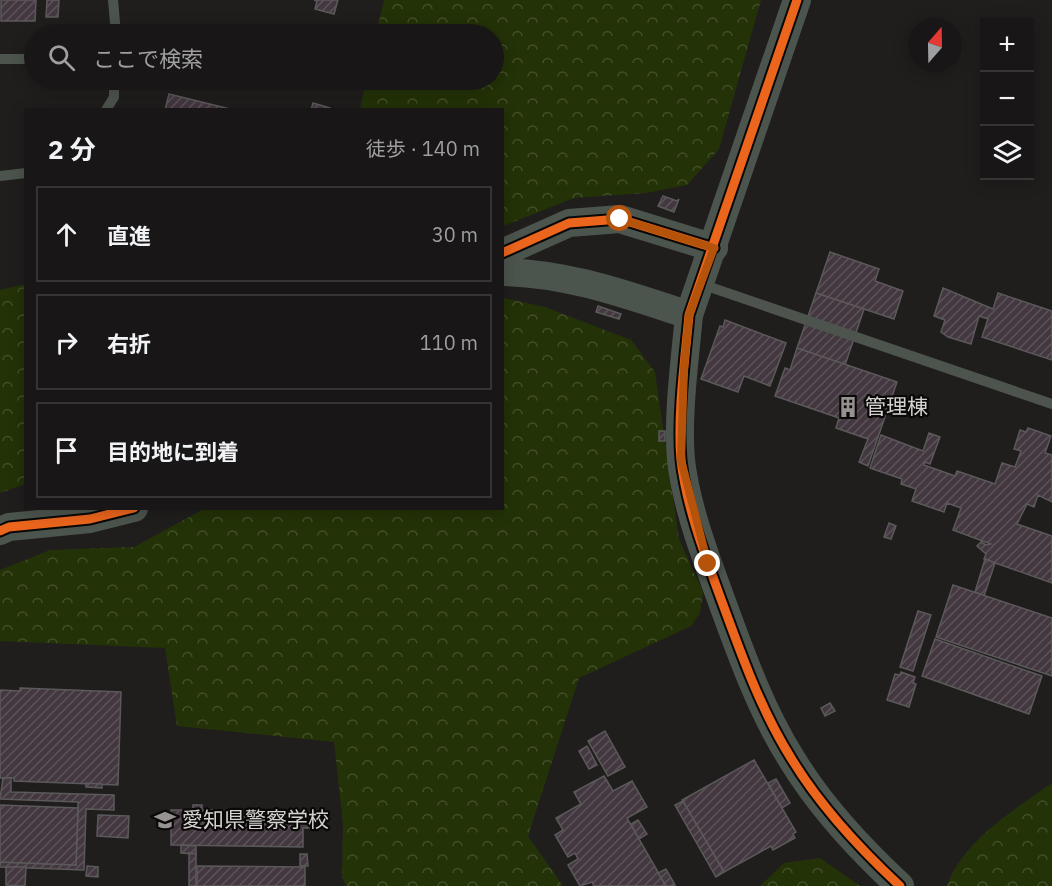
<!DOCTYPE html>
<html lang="ja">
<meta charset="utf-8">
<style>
:root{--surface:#181616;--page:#211f1f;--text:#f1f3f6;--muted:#9f9fa1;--line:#363535}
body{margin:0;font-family:"IBM Plex Sans","Noto Sans JP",sans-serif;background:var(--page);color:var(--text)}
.controls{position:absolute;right:18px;top:18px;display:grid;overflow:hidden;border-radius:0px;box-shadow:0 3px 15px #0003}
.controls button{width:54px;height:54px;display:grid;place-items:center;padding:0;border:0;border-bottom:2px solid var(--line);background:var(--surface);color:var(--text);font:30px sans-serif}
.compass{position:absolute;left:908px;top:18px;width:54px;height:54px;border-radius:50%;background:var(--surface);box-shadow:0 3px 15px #0003;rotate:20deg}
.stop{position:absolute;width:18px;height:18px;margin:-14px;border:4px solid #b45309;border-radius:50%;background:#fff}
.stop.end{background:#b45309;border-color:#fff;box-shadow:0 2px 6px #0008}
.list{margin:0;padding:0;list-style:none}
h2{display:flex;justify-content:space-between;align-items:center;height:78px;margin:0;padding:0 24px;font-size:26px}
h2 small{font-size:20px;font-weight:400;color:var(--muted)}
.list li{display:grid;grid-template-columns:39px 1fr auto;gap:18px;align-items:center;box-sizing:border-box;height:96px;margin:0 12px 12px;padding:0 12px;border:2px solid var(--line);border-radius:0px}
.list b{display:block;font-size:22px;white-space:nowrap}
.list em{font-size:20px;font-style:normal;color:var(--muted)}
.icon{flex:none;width:33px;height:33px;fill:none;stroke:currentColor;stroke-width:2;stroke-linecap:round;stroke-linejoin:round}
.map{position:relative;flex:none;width:1052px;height:886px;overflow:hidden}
.search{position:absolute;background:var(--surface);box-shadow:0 3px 15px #0003;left:24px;top:24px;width:480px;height:66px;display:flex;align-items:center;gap:15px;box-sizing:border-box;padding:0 21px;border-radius:33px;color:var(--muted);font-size:22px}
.panel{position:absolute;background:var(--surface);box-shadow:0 3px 15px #0003;left:24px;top:108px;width:480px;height:402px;border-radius:0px}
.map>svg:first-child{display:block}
.forest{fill:url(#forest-crowns)}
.building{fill:url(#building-hatch);stroke:#5b595a;stroke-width:1.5}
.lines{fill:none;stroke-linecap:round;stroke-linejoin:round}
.lane{stroke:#4d544e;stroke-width:10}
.secondary{stroke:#4c554d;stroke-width:28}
.cycleway-casing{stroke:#0a0807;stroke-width:13}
.cycleway{stroke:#eb651d;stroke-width:9}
.route{stroke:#b45309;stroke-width:8}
.labels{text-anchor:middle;stroke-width:4.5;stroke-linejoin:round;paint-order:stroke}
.poi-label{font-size:21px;fill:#d4d1d0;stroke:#0a0807;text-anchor:start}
</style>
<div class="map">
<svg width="1052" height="886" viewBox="0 0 1052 886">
<defs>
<pattern id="forest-crowns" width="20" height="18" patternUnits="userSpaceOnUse" patternTransform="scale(1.5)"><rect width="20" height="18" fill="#233207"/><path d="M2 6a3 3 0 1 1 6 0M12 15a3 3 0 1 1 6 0" fill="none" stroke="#424f2a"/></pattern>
<pattern id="building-hatch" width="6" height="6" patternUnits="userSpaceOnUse" patternTransform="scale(1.5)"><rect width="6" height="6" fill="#433740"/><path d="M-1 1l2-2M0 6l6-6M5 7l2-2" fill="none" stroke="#5d535b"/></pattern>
</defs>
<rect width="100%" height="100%" fill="#201e1d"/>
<!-- forest -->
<g class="forest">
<polygon points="384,0 761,0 719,149 687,185 646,193 574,198 503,226 502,110 360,109 366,80 494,80 494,34 376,34"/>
<polygon points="25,284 25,484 0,493 0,290"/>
<polygon points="503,298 545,307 631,340 655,372 679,539 703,592 700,613 691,626 579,678 528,836 563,886 346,886 342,877 343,824 334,742 177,726 165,648 0,641 0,570 50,550 134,547 204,509 502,508"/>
<path d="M 1052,783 L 1052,886 L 947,886 C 961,843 1016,808 1052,783 Z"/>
<polygon points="820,858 860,886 760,886 784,863"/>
</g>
<!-- building -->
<g class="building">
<polygon points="1,0 36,0 35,21 1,21"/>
<polygon points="47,0 59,0 58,17 46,17"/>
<polygon points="314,0 338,0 334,14 315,9 317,1"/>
<polygon points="169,94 234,110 165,110"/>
<polygon points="313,103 330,108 329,110 311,110"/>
<polygon points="663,196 677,201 679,199 674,212 658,206"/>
<polygon points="830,252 879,269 875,281 903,291 894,319 816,293"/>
<polygon points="943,288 993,309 998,293 1052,311 1052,360 982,337 988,319 979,316 971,344 948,337 941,332 945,320 934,316"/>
<polygon points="816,293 864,309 845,365 797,348"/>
<polygon points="598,306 621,314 619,319 596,312"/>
<polygon points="725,320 786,343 770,386 744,376 738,392 701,379 720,326 723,327"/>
<polygon points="797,348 897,382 868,466 859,462 868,439 836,428 839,418 775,396 785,368 790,370"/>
<polygon points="1028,428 1051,436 1045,453 1052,455 1052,502 1038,495 1034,507 1027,504 1017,524 1052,536 1052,583 984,559 986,554 977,546 981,542 986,545 991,544 953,530 961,508 947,503 944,512 912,501 916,489 901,484 902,479 870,468 881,435 923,451 929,433 940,437 930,464 925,462 924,465 955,476 957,471 995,484 1002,463 1015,467 1021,451 1014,449 1020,430 1026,432"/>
<rect x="659" y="431" width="6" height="10"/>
<polygon points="889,523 896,526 891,539 884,537"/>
<polygon points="985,559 995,563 984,596 975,592"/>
<polygon points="953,585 1052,618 1052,676 936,637"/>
<polygon points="918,611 931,615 913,671 900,667"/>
<polygon points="935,639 1042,676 1029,714 922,676"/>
<polygon points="901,672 915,677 913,683 916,684 909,707 887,700 895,674 900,675"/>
<polygon points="20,688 121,692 118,785 14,781 14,778 0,778 0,690 20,691"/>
<polygon points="830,703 835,711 825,716 821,708"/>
<polygon points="605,731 625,767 608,776 588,741"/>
<polygon points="587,746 597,765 589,769 579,751"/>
<polygon points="754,760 796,832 793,834 795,838 773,850 771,846 724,872 682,800"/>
<polygon points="604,776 613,791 632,781 647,807 627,818 666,886 594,886 592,882 580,886 568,865 578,859 575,853 568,857 555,835 563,830 556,818 581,804 574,792"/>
<polygon points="3,778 11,778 11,792 114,795 114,810 86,809 84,870 0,867 0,862 76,865 78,808 78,802 0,799"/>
<polygon points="776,779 790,803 782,808 768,783"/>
<polygon points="86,783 102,784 102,788 86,787"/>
<polygon points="683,801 724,872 716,877 675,805"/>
<polygon points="0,805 78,808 76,865 0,862"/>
<polygon points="193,805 202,805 202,810 310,812 310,828 303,828 303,847 171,845 171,810 193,810"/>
<polygon points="98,815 129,816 128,838 97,836"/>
<polygon points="638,820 647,834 639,839 631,824"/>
<polygon points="181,845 196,846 196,854 181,853"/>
<polygon points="189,853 196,854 196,886 189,886"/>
<polygon points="300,854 307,854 308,866 300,866"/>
<polygon points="87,866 98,867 98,877 86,876"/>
<polygon points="197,866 305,867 305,886 197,886"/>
<polygon points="6,867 26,867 25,886 6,885"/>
<polygon points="666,869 675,885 673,886 666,886 658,873"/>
</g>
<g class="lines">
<!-- lane -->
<g class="lane">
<polyline points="113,0 116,34"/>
<polyline points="116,33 193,29"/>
<polyline points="0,59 31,59"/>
<polyline points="106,110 114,97 114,80"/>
<polyline points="0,176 26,173"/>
<polyline points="701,284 1052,404"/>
</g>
<!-- secondary -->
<g class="secondary">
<path d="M 797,0 L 689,315 C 685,359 677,417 681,460 C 686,504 703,550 718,591 C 739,648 759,707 791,758 C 820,806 859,848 900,886"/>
<polyline points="502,253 569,223 620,219 714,248"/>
<path d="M 502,272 C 568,273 627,295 689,315"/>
<polyline points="0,531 9,527 90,519 134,508"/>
</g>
<defs>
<g id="cycleway">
<path d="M 797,0 L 689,315 C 685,359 677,417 681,460 C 686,504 703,550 718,591 C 739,648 759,707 791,758 C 820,806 859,848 900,886"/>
<polyline points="502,253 569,223 620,219 714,248"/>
<polyline points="0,531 9,527 90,519 134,508"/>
</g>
</defs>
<!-- cycleway casing -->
<use href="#cycleway" class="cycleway-casing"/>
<!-- cycleway -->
<use href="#cycleway" class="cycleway"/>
</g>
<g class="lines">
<!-- route -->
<polyline class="route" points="620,219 714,248 689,315 684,368 681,460 708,564"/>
</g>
<!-- icons -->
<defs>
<symbol id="building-bare" viewBox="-9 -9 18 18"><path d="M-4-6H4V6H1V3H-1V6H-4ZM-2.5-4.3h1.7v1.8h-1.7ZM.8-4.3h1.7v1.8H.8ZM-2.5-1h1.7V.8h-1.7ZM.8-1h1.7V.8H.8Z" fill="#959291" stroke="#0a0807" stroke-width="2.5" paint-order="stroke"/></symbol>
<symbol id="school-bare" viewBox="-9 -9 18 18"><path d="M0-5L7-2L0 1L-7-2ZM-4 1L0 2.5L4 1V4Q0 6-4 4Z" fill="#959291" stroke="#0a0807" stroke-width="2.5" paint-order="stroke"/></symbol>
</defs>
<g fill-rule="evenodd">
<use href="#building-bare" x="833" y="392" width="30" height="30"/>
<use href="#school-bare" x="150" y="805" width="30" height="30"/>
</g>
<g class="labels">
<!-- poi labels -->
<g class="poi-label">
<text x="865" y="414">管理棟</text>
<text x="182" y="827">愛知県警察学校</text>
</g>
</g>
</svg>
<div class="controls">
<button>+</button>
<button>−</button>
<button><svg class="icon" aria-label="layers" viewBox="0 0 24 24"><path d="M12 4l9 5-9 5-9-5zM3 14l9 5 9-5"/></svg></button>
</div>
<svg class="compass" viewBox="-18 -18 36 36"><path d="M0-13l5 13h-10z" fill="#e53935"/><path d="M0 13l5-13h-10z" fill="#9f9fa1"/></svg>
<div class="stop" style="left:620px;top:219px"></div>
<div class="stop end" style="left:708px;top:564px"></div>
<div class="search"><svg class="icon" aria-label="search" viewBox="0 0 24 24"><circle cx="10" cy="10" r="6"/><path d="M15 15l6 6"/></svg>ここで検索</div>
<section class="panel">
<h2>2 分<small>徒歩 · 140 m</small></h2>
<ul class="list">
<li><svg class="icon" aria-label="ahead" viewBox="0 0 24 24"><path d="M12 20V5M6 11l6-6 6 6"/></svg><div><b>直進</b></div><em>30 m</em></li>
<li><svg class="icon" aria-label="right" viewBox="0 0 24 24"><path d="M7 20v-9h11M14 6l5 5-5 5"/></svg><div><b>右折</b></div><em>110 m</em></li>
<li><svg class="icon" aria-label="arrive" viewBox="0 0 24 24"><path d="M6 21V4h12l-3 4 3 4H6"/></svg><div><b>目的地に到着</b></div></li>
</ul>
</section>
</div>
